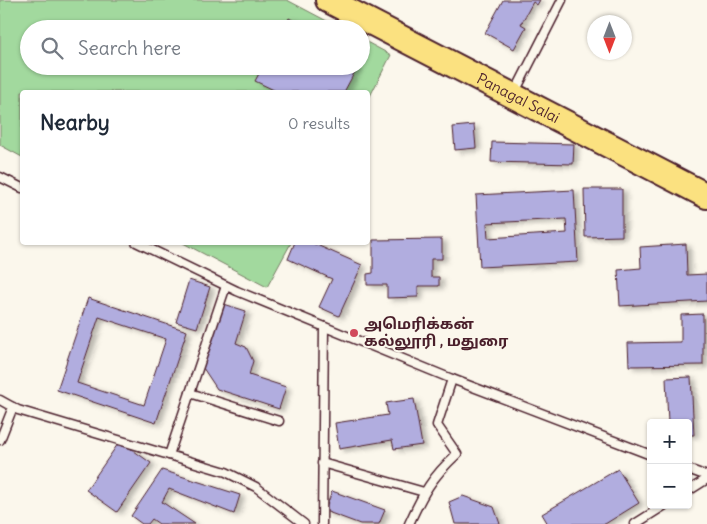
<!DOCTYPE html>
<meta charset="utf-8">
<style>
:root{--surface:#fff;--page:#f6f6f7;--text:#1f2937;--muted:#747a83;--line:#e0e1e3}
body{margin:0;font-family:Delius,"Noto Sans Tamil",sans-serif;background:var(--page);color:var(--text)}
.controls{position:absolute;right:15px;bottom:15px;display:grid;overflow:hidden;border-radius:5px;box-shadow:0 1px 4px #0004}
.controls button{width:45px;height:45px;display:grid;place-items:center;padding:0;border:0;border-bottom:1px solid var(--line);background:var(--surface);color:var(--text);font:25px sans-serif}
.compass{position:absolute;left:587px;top:15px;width:45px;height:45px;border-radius:50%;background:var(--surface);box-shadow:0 1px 4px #0004;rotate:180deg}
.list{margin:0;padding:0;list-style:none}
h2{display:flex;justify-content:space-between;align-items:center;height:65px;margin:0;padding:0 20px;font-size:21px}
h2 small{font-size:16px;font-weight:400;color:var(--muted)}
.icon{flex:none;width:28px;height:28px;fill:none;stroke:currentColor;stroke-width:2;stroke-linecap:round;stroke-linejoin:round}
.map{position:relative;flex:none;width:707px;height:524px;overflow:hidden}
.search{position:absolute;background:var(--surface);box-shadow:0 1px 4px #0004;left:20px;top:20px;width:350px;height:55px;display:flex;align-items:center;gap:12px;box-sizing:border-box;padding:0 18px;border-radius:28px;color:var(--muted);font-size:19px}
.panel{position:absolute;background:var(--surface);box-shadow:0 1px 4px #0004;left:20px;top:90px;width:350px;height:155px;border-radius:5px}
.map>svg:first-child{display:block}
.green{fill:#a2d99e;stroke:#767c64}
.building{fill:#b1addf;stroke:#4a1f2b;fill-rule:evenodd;filter:url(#shadow)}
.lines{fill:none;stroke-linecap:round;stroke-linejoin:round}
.service-casing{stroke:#4a1f2b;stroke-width:11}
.primary-casing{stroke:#4a1f2b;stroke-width:28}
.service{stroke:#fbf7ec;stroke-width:8}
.primary{stroke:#fbe180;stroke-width:24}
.poi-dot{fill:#d1495b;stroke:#fbf7ec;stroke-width:2}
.labels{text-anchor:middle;stroke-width:4;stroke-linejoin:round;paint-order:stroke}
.street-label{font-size:15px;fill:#4a1f2b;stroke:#fbf7ec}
.poi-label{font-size:15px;font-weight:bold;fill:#4a1f2b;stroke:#fbf7ec;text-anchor:start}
</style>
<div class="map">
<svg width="707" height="524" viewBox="0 0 707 524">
<defs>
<filter id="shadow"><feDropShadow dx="4.5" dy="2.5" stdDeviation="2.5" flood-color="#0004"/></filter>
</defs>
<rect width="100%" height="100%" fill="#fbf7ec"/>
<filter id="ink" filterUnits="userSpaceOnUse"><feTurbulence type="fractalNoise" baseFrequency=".02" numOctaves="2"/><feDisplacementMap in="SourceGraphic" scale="10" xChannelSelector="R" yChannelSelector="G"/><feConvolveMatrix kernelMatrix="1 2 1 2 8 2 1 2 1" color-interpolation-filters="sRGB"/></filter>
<g filter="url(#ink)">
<!-- green -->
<g class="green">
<polygon points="0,0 287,0 342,29 29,29 29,66 361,66 361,39 391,55 368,100 368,92 22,92 22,157 0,145"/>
<polygon points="183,243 291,242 291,243 267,287"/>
</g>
<!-- building -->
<g class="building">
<polygon points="503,0 540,0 537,5 533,2 521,24 526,27 514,49 485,33"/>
<polygon points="289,18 308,29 284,29"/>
<polygon points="263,66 358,66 344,92 278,92 255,81"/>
<polygon points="474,125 476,148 455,150 453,127"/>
<polygon points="492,142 574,144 573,164 491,162"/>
<polygon points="584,189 622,189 622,236 585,237"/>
<path d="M 574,190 L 578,262 L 480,267 L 476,195 ZM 566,219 L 567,233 L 488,238 L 487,223 Z"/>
<polygon points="442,239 442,259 431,259 431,277 439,277 439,286 418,286 418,297 387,298 387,285 367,285 367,274 373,273 373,240"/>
<polygon points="295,242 310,242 362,265 339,316 319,307 332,279 288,259"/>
<polygon points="686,244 687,275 707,274 707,301 620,306 618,270 641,268 640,247"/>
<polygon points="189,280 210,287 197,328 176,322"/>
<path d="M 88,298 L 187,331 L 156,423 L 57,390 ZM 99,317 L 166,339 L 144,405 L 77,383 Z"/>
<polygon points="224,304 246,311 236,343 246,347 253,361 249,375 286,387 279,409 217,389 203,368"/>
<polygon points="703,314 703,365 629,366 628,343 681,342 681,315"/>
<polygon points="691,377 694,435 688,435 688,423 668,423 666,378"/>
<polygon points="414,399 422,445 394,449 392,440 339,449 335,423 388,415 386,403"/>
<polygon points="120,441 151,463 117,512 86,490"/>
<polygon points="618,469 639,503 605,524 548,524 542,514"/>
<polygon points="162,470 240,495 234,514 169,489 162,502 195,524 159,524 152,519 148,524 142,524 131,516"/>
<polygon points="332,491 385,510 379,524 360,524 325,511"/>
<polygon points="463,496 494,507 500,524 455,524 449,502"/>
</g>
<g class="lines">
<defs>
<g id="service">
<polyline points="514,94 562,0"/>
<polyline points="0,177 22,188"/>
<polyline points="136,242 237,291 452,379 651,455"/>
<polyline points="190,393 279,421"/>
<polyline points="0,400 18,410 226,472 256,487 304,524"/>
<polyline points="0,440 13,407"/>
<polyline points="169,455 226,286"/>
<polyline points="322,463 424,492"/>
<polyline points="688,469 707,476"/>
<polyline points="688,491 707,479"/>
<polyline points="322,524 324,327"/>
<path d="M 409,524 C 423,493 432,477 457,454 L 437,425 L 452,379"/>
<polyline points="635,524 665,505"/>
</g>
<g id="primary">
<path id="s1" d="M 328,0 L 707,196"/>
</g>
</defs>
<!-- service casing -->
<use href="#service" class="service-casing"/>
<!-- primary casing -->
<use href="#primary" class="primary-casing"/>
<!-- service -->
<use href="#service" class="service"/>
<!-- primary -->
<use href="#primary" class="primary"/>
</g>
</g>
<!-- markers -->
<circle class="poi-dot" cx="354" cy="333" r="5"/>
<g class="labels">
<!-- street labels -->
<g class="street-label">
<text dy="5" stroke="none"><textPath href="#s1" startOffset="214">Panagal Salai</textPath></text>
</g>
<!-- poi labels -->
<g class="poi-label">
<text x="364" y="329">அமெரிக்கன்<tspan x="364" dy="17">கல்லூரி , மதுரை</tspan></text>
</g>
</g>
</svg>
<div class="controls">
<button>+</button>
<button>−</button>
</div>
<svg class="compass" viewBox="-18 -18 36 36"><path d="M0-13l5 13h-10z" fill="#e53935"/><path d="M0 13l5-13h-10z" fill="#747a83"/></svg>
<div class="search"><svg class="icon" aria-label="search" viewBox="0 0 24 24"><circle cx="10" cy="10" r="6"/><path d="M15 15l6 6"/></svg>Search here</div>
<section class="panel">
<h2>Nearby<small>0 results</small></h2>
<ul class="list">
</ul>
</section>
</div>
